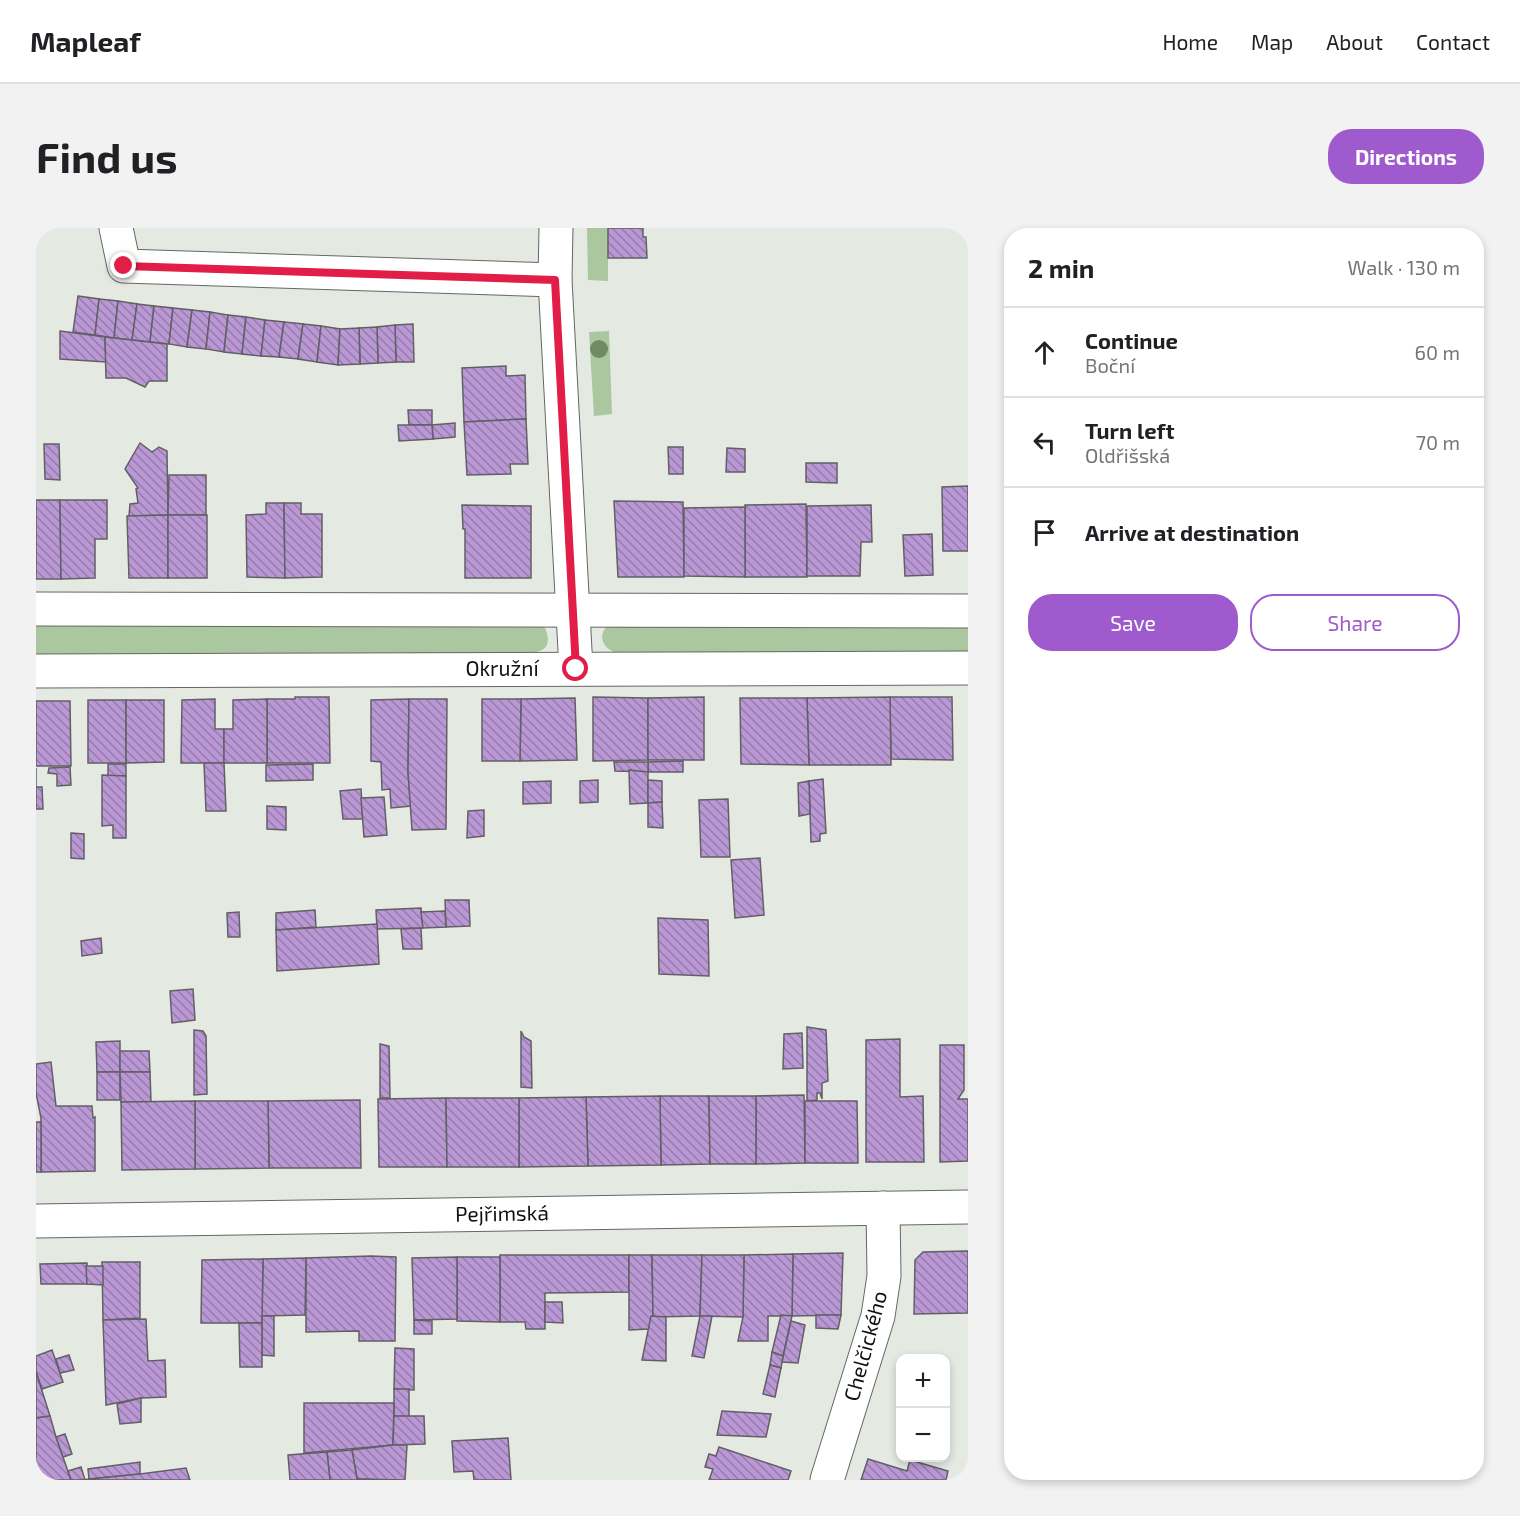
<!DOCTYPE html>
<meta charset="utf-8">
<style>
:root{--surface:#fff;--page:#f2f2f2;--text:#202124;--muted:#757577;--line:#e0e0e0;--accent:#9f5ace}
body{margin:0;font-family:"Exo 2",sans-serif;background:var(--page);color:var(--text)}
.controls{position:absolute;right:18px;bottom:18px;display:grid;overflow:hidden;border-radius:12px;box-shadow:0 3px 9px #0003}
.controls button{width:54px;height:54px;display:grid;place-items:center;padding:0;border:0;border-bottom:2px solid var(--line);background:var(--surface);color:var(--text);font:30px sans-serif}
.stop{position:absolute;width:18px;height:18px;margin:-14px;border:4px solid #e11d48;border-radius:50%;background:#fff}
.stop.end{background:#e11d48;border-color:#fff;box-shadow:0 2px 6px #0008}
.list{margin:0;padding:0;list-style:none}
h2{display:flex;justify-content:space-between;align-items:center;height:78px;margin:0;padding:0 24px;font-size:26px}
h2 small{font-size:20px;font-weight:400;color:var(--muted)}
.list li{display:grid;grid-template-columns:39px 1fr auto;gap:18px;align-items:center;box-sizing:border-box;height:90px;padding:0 24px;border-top:2px solid var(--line)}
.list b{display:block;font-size:22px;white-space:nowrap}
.list p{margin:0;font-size:20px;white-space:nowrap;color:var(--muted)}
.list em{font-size:20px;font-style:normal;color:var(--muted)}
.actions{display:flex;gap:12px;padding:18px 24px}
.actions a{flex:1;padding:14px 0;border:2px solid var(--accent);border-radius:24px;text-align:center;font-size:21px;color:var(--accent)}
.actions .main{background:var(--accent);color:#fff}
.icon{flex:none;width:33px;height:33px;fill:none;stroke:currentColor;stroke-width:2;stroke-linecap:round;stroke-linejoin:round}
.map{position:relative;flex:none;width:932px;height:1252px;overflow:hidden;border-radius:24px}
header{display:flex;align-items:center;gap:36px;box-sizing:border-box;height:84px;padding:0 30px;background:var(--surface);border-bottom:2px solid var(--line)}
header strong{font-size:28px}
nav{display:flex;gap:33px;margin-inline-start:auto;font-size:21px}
.intro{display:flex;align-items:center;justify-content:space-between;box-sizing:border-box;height:144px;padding:0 36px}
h1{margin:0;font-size:42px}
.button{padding:15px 27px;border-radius:24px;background:var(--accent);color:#fff;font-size:21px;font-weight:700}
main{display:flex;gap:36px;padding:0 36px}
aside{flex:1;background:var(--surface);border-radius:24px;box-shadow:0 3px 9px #0003}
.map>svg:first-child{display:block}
.green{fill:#aac79f}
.building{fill:url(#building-back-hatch);stroke:#625f65;stroke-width:1.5}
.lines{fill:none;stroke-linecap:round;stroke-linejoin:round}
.street-casing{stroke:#646863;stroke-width:35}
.street{stroke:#fff;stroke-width:33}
.tree{fill:#718a66}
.route{stroke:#e11d48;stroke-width:8}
.labels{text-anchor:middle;stroke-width:4.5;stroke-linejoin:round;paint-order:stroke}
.street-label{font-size:21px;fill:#10110f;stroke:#fff}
</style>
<header>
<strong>Mapleaf</strong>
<nav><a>Home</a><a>Map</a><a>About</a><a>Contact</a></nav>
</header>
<div class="intro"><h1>Find us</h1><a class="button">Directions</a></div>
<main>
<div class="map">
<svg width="932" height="1252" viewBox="0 0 932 1252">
<defs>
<pattern id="building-back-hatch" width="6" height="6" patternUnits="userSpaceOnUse" patternTransform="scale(1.5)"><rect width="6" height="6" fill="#ba98d6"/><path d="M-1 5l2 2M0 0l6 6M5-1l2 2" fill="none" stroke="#967bac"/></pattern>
</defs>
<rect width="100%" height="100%" fill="#e4e9e2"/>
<!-- green -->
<g class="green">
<polygon points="551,0 572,0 572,53 552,52"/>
<polygon points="573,103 576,186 558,188 553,104"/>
<path d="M 932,394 L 932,424 L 583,426 C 569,422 560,410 571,398 Z"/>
<path d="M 228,396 L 504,397 L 509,400 C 516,417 510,424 493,425 L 0,428 L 0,397 Z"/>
</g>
<!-- building -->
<g class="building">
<polygon points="572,0 607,0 607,9 610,9 611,30 572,30"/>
<polygon points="42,68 63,71 59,107 37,104"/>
<polygon points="63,71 82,73 78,110 59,107"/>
<polygon points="82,73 101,76 96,112 78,110"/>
<polygon points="101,76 118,78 114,114 96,112"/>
<polygon points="118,78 137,80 133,116 114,114"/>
<polygon points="137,80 156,82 151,119 133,116"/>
<polygon points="156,82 174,84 170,121 151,119"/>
<polygon points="174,84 192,87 188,124 170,121"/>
<polygon points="192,87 210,89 206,126 188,124"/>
<polygon points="210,89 229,92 225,128 206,126"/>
<polygon points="229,92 248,94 243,129 225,128"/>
<polygon points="248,94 267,96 262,131 243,129"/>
<polygon points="267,96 285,98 281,134 262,131"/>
<polygon points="377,96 378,134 360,134 359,97"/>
<polygon points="359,97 360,134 342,135 341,99"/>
<polygon points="285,98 304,101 302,137 281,134"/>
<polygon points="341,99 342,135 324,136 323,100"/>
<polygon points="323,100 324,136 302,137 304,101"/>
<polygon points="24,103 69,109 70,134 24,131"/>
<polygon points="69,109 131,116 131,153 113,153 109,159 90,150 70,150"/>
<polygon points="470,138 470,148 489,147 490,191 428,194 426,140"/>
<polygon points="372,182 396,182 396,197 373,197"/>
<polygon points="490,191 492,236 474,236 475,246 431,247 428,194"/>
<polygon points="419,195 419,209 397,211 396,197"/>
<polygon points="362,197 396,197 397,211 363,213"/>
<polygon points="104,215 116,224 123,219 131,223 132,287 93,288 94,276 102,275 100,261 102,260 89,241"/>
<polygon points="8,216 23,216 24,252 9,251"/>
<polygon points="632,219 647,219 647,246 633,246"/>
<polygon points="691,220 709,221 709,244 690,244"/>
<polygon points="770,235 801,235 801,255 770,254"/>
<polygon points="133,247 170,247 170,287 132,287"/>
<polygon points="932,258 932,323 907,323 906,259"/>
<polygon points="0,272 24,272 25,351 0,351"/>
<polygon points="24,272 71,272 71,311 59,311 59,350 25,351"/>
<polygon points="578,273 647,274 648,349 582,349"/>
<polygon points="230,275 248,275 249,350 211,349 210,287 230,286"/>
<polygon points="248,275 265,275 265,286 286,286 286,349 249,350"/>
<polygon points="770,276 771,349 709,349 709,277"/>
<polygon points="426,277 495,278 495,350 429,350 429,301 427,301"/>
<polygon points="835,277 836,314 825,314 824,348 771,348 771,278"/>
<polygon points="709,279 709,349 648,348 648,280"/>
<polygon points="132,287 132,350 93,350 91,288"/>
<rect x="132" y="287" width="39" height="63"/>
<polygon points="896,306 897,347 869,348 867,307"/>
<polygon points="259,469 293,469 294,535 231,535 231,471 259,471"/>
<polygon points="557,469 612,470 612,532 557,533"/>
<polygon points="668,469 668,532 612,532 612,470"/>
<polygon points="854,469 916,469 917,532 855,531"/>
<polygon points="854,469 855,537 773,537 771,470"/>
<polygon points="539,470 541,532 484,533 485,471"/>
<polygon points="704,470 771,470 773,537 705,536"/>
<polygon points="179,471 179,501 188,501 188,535 145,535 146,472"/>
<polygon points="231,471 231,535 188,535 188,501 197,501 197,472"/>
<polygon points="373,471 372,544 375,578 355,580 354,561 346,562 345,534 335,533 335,472"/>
<polygon points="373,471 411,471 410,601 376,602 372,544"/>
<polygon points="446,471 485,471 484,533 446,533"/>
<rect x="52" y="472" width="38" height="63"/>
<polygon points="90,472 128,472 128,534 90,535"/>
<polygon points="0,473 34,473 35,538 0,538"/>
<polygon points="647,533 647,544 612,544 612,534"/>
<polygon points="578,534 612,534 612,544 579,543"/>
<polygon points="168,535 188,535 190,583 170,583"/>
<polygon points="72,536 90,536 90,548 72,549"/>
<polygon points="277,536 277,552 230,553 230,537"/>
<polygon points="34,539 35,557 21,558 21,546 12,545 13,540"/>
<polygon points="0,540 0,559 6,559 7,581 0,581"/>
<polygon points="593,542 612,544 612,575 594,576"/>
<polygon points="66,547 90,548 90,610 77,610 77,597 66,598"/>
<polygon points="787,551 790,605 784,606 784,613 775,614 773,553"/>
<polygon points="562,552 562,574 544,575 544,553"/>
<polygon points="612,552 626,553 626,574 612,575"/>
<polygon points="515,553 515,575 487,576 487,554"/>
<polygon points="773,553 774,586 763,588 762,555"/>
<polygon points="325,561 327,591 307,591 304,563"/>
<polygon points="348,569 351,607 328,609 325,570"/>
<polygon points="692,571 694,629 665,629 663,572"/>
<polygon points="626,574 627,600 612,599 612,575"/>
<polygon points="231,578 250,579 250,602 231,601"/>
<polygon points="448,582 448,608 431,610 432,583"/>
<polygon points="35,605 48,606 48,631 35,630"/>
<polygon points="724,630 728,687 699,690 695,632"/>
<polygon points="409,672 433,672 434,698 410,699"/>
<polygon points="385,680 387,700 341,701 340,682"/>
<polygon points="279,682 280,699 240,702 240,685"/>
<polygon points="409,683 410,699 387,700 385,684"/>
<polygon points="203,684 204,709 192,709 191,685"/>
<polygon points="622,690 672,692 673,748 623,746"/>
<polygon points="341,696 343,736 241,743 240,702"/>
<polygon points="385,700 386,721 367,721 365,701"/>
<polygon points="65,710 66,725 46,728 45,713"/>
<polygon points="157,761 159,792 136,795 134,763"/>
<polygon points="771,799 790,802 792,853 786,855 786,871 784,865 781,865 781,872 771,873"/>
<polygon points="158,802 167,803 170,808 171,866 158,867"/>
<polygon points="485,803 488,809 495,813 496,860 485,859"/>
<polygon points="766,805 767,840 747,841 748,806"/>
<polygon points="864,811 864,869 887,868 888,934 830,934 830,812"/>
<polygon points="84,813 84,844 61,844 60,814"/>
<polygon points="344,816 353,818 354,870 344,870"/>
<polygon points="904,817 928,817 928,862 922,871 932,871 932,933 904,934"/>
<polygon points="84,823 113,823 114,844 84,844"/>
<polygon points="15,834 20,878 56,878 57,890 59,889 59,943 5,944 5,890 0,865 0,836"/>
<rect x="61" y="844" width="23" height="28"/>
<polygon points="84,844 114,844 115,874 85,874"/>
<polygon points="768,867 769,935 720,936 720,868"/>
<polygon points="624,868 673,868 674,936 625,937"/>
<polygon points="624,868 625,937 552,938 550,869"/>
<polygon points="673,868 720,868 720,936 674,936"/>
<polygon points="550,869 552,938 483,939 483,870"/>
<polygon points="410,870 411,939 343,939 342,871"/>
<polygon points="410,870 483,870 483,939 411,939"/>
<polygon points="324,872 325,940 233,940 232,873"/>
<polygon points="159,873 232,873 233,940 159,941"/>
<polygon points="159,873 159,941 86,942 85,874"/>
<polygon points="769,873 821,873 822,935 769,935"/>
<rect x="0" y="894" width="5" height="50"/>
<polygon points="932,1023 932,1085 878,1086 879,1032 887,1024"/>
<polygon points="807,1025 805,1087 756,1088 757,1026"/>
<polygon points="757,1026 756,1088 732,1088 732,1113 702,1113 707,1089 708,1027"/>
<polygon points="464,1027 593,1027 593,1064 509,1065 509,1101 490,1101 489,1094 464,1094"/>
<polygon points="593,1027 616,1027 617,1089 613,1101 593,1102"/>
<polygon points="616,1027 666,1027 664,1088 617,1089"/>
<polygon points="666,1027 708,1027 707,1089 664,1088"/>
<polygon points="335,1028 360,1029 359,1113 323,1113 323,1103 270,1104 270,1030"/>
<polygon points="421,1029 464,1029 464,1094 421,1093"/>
<polygon points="421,1029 421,1091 378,1092 376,1030"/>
<polygon points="270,1030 269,1087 226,1088 227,1031"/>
<polygon points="227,1031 226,1095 165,1095 166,1032"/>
<polygon points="66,1034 104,1034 104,1090 67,1092"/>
<polygon points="51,1035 51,1056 5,1056 4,1036"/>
<polygon points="50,1038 67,1038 67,1057 51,1056"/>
<polygon points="509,1074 526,1074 527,1095 509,1094"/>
<polygon points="745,1087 756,1088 747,1128 736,1124"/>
<polygon points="780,1087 805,1087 802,1101 780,1100"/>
<polygon points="226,1088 238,1088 238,1128 226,1127"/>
<polygon points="615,1088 630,1089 630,1133 606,1132"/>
<polygon points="664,1088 676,1088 668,1130 656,1128"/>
<polygon points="110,1091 112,1133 129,1132 130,1169 105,1170 70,1177 67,1092"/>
<polygon points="378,1092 396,1093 396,1106 378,1106"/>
<polygon points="755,1093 769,1097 762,1135 746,1134"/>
<polygon points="203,1095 226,1095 226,1139 204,1139"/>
<polygon points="359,1120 378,1121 378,1162 358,1161"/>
<polygon points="16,1122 27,1154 6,1161 0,1144 0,1128"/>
<polygon points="736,1124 747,1128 745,1140 734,1137"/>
<polygon points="33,1127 38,1142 24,1145 20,1131"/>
<polygon points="734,1137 745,1140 739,1169 727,1166"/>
<polygon points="0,1144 14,1188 0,1190"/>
<polygon points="358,1161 373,1161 373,1189 358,1188"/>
<polygon points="105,1170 105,1194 84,1196 81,1176"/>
<polygon points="268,1175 358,1175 357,1217 268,1225"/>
<polygon points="686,1183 735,1186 730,1209 681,1207"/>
<polygon points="14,1188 20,1209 35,1252 0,1252 0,1190"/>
<polygon points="358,1188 388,1188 389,1216 357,1217"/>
<polygon points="29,1206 36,1226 27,1229 20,1209"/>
<polygon points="472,1210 475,1252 438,1252 437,1243 418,1244 416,1213"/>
<polygon points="357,1217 371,1217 369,1252 321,1251 316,1222"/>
<polygon points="683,1219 755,1243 752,1252 673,1252 677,1241 669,1239 673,1226 680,1228"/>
<polygon points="316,1222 321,1251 350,1252 294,1252 291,1224"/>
<polygon points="291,1224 294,1252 254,1252 252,1227"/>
<polygon points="832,1231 871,1243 874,1232 912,1243 910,1252 825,1252"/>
<polygon points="104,1234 104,1246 53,1251 52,1241"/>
<polygon points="45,1239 49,1252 35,1252 32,1243"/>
<polygon points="150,1240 154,1252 44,1252 104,1246"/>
</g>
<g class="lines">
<defs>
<g id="street">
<polyline points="80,0 88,38 519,52 520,0"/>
<polyline points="519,52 540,441"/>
<polyline points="0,381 932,383"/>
<polyline points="0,443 932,440"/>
<polyline points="0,993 932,979"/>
<polyline points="791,1252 842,1088 848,1048 847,980"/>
</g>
</defs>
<!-- street casing -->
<use href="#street" class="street-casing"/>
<!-- street -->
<use href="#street" class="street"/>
</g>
<!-- trees -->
<circle class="tree" cx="563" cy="121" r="9"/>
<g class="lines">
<!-- route -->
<polyline class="route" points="88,38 519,52 540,441"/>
</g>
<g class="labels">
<!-- street labels -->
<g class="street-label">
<text x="466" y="448">Okružní</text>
<text transform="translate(466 986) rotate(-1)" y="7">Pejřimská</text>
<text transform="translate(830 1118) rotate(-75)" y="7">Chelčického</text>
</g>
</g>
</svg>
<div class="controls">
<button>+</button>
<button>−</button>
</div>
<div class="stop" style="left:540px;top:441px"></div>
<div class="stop end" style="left:88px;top:38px"></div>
</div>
<aside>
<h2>2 min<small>Walk · 130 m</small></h2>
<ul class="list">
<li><svg class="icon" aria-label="ahead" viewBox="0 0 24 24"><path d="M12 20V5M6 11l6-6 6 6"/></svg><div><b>Continue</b><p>Boční</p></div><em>60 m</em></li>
<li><svg class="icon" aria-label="left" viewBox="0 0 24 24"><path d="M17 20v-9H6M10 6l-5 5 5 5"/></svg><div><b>Turn left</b><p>Oldřišská</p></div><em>70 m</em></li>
<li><svg class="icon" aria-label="arrive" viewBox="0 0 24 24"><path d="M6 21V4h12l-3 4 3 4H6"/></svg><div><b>Arrive at destination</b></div></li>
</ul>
<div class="actions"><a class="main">Save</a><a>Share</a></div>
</aside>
</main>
